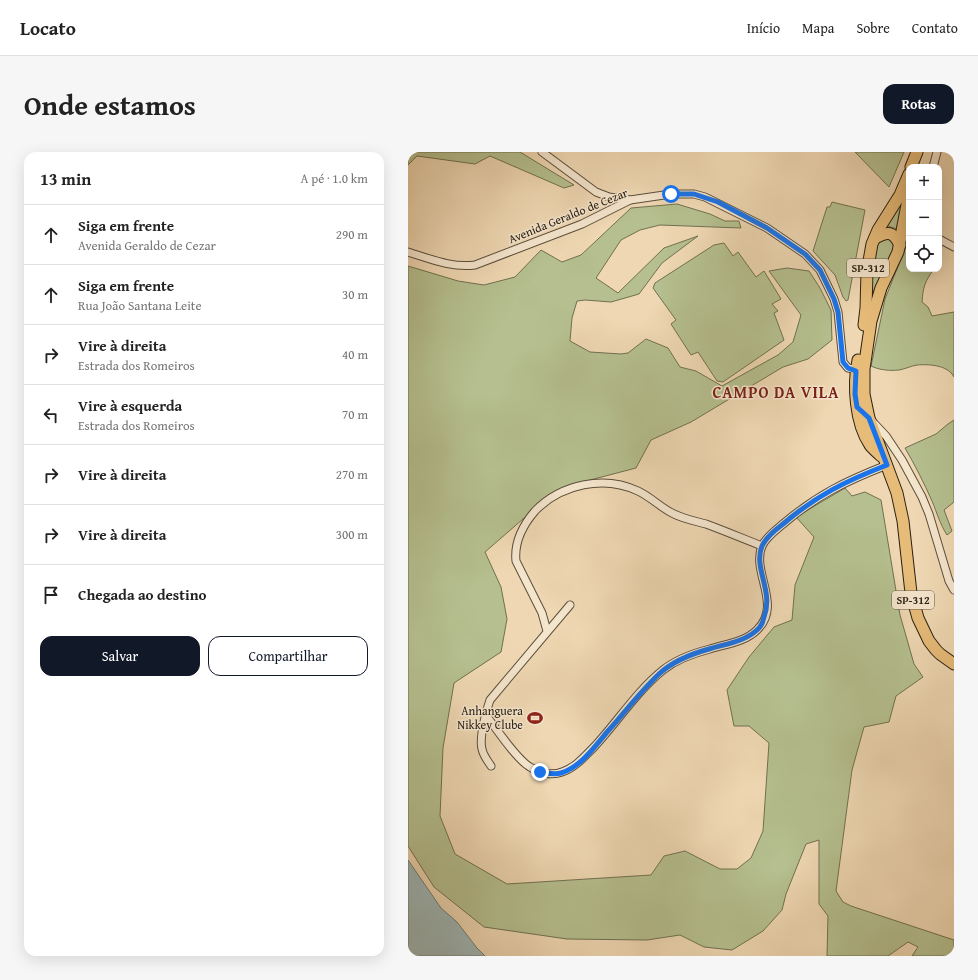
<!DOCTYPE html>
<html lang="pt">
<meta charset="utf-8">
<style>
:root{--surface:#fff;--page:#f6f6f6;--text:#222;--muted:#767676;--line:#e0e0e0;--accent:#111827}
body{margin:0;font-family:"Gentium Book Plus",serif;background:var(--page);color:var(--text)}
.controls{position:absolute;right:12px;top:12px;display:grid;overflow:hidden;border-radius:8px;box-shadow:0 4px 16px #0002}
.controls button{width:36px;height:36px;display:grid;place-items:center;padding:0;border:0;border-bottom:1px solid var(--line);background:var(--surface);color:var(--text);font:20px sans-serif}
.stop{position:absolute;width:12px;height:12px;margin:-9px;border:3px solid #1a73e8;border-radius:50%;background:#fff}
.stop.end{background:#1a73e8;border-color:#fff;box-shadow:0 1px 4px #0008}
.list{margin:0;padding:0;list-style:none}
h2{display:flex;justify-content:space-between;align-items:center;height:52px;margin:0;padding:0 16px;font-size:17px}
h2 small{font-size:13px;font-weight:400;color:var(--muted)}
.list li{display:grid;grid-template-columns:26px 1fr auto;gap:12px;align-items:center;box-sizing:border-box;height:60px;padding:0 16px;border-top:1px solid var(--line)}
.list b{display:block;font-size:15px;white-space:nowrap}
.list p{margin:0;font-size:13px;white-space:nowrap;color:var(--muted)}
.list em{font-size:13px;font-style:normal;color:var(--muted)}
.actions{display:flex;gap:8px;padding:12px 16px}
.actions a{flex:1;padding:9px 0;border:1px solid var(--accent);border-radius:12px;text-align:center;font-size:14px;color:var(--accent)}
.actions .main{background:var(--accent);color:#fff}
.icon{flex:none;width:22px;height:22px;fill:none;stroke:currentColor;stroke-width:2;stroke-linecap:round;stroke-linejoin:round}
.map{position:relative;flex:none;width:546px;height:804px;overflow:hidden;border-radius:12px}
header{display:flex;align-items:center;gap:24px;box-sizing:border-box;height:56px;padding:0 20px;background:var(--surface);border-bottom:1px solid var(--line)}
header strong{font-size:19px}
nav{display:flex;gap:22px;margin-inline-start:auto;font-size:14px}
.intro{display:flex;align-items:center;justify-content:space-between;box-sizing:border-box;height:96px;padding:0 24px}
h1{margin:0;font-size:28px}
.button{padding:10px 18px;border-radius:12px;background:var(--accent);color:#fff;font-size:14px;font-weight:700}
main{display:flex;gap:24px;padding:0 24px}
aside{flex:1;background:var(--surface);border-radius:12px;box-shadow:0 4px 16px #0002}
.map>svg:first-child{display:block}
.green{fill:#b5bf8f;stroke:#707051}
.water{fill:#9eb7b7;stroke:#707b75}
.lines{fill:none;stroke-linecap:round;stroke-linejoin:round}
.minor-casing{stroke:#5b4e3b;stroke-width:9}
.primary-casing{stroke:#2a2013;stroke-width:13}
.minor{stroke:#f4e5cd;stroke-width:7}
.primary{stroke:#e7bc79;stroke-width:11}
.route{stroke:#1a73e8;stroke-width:5}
.labels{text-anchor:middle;stroke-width:3;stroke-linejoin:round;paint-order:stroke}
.shield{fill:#f4e5cd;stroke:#675b4b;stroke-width:1}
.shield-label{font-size:11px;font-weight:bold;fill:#2a2013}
.street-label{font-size:12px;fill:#2a2013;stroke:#f4e5cd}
.poi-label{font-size:12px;fill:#2a2013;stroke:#f4e5cd;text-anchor:end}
.district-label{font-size:16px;font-weight:bold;letter-spacing:1px;fill:#7a1f14;stroke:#f4e5cd}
</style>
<header>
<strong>Locato</strong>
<nav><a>Início</a><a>Mapa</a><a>Sobre</a><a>Contato</a></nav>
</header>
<div class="intro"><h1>Onde estamos</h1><a class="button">Rotas</a></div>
<main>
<aside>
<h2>13 min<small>A pé · 1.0 km</small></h2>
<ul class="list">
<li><svg class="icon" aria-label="ahead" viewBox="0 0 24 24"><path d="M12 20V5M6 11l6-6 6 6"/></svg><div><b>Siga em frente</b><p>Avenida Geraldo de Cezar</p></div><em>290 m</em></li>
<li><svg class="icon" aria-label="ahead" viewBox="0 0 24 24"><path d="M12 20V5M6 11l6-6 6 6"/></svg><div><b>Siga em frente</b><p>Rua João Santana Leite</p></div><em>30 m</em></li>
<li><svg class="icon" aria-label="right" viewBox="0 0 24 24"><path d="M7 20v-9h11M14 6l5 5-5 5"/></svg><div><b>Vire à direita</b><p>Estrada dos Romeiros</p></div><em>40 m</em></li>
<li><svg class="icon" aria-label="left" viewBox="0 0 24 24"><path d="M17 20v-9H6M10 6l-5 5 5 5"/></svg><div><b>Vire à esquerda</b><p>Estrada dos Romeiros</p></div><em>70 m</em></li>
<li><svg class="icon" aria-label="right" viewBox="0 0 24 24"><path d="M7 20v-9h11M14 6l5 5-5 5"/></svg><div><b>Vire à direita</b></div><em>270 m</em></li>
<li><svg class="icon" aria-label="right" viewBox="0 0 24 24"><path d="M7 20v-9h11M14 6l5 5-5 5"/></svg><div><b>Vire à direita</b></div><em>300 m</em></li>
<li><svg class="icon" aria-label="arrive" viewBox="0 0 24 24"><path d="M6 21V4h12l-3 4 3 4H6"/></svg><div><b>Chegada ao destino</b></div></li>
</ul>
<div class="actions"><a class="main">Salvar</a><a>Compartilhar</a></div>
</aside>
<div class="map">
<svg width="546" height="804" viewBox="0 0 546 804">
<rect width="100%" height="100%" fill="#eed7b2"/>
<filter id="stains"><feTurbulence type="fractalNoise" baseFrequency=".005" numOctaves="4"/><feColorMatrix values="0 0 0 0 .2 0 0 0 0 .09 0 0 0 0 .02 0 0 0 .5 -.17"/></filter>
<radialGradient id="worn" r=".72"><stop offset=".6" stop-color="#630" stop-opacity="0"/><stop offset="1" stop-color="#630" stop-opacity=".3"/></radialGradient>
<!-- green -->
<g class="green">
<polygon points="0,0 112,0 166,33 156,36 82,4 67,12 9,4 0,13"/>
<polygon points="447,0 496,0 481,35"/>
<polygon points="495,47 492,78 480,74 478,74"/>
<polygon points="424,50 457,58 440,148 438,149 435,145 427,123 405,99 419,55 422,55"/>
<polygon points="269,52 302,62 317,69 331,69 333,76 252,73 232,78 213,88 188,126 210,141 256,96 290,84 254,111 231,142 203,150 177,148 169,149 164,166 162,189 182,200 213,202 220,201 238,187 260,196 272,215 288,219 314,234 370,203 385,190 393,163 361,119 379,116 401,119 412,136 423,158 424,188 400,207 375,215 283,270 243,288 228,316 163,333 138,347 77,400 93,435 99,467 93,500 46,531 35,596 32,664 47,702 99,732 243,723 256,704 277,699 312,717 329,717 343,706 355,679 361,591 341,574 326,574 319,538 341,505 366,475 384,468 387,433 406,385 388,365 437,336 444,344 457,340 473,348 492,463 506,512 515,525 488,544 481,570 456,575 444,618 428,739 435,750 443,754 546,788 546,804 504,804 510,795 500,790 480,804 419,804 420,764 411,752 411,688 398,692 378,742 374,758 355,779 324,798 296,795 272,783 239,788 159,787 76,775 26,735 0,694 0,114 50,129 76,133 107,125 133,98 154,110 173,103 223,56"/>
<polygon points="473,85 487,89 482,112 472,115 466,109 469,90"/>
<path d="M 501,87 L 501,117 L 526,117 C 517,129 515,135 514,150 L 520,155 L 524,164 L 546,160 L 546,225 C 540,213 521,212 509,213 C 503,214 497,217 491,218 C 482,219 471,218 463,214 L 477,147 Z"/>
<polygon points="316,91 325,104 330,100 348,125 356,119 373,147 364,152 370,159 366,161 376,188 315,230 309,229 290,200 283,203 263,172 268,168 245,136 247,131 306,93"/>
<polygon points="462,118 475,121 463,150"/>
<path d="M 546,268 L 546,350 L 536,358 L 544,379 L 539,383 C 532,372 529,361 524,349 C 516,331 507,313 497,296 L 528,282 L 540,272 Z"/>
</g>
<!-- water -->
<polygon class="water" points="0,708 33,756 49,770 69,796 77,804 0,804"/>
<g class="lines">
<defs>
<g id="minor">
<polyline points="134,0 188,40 201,45 222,48"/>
<polyline points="525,15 529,0"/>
<polyline points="531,87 546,95"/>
<path d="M 0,100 C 23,107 43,116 67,113 L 174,72 L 222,48 L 263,42 L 286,42 L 297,45 L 359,76 L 397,102 L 412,118 L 426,147 L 430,160 L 435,210 L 440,216 L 452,218"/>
<polyline points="464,269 478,284 494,308 514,345 521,362 541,429 546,438"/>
<path d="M 139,479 L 134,461 L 108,409 C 106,390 115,373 127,359 C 153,332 196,323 230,339 C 243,345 253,356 266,362 C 276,367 287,369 298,372 C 317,379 336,387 354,394"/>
<path d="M 77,562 C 88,576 108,607 122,615 C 131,621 144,624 154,620 C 167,616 177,604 187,594 C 210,569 229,539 255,518 C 269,507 286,501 302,497 C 318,492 337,490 349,478 C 375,453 343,420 354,394 C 358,385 368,378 375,372 C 409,343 438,329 479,313"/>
<path d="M 83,614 C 79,608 75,603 74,597 C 71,586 78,559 82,548 L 162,453"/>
</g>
<g id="primary">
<polyline points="503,15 509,0"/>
<polyline points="501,42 490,100 473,136 463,169 456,217 456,242 461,266 489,341 495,369 503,441 510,466 521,489 528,498 532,502 546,512"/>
<path d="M 467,86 C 480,79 485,79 492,93"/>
<path d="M 461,111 C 466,118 472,119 481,118"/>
<polyline points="456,173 458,156 459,120 464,92 470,78 492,43 501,22"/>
<path d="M 450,208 C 445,233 447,271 462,293 C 465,297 469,300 473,304"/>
</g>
</defs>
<!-- minor casing -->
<use href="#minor" class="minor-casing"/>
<!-- primary casing -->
<use href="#primary" class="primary-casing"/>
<!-- minor -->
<use href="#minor" class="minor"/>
<!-- primary -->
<use href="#primary" class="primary"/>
</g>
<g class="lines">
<!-- route -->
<path class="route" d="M 132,620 C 139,621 146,623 153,621 C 173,615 188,593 200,579 C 217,560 232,540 251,522 C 265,509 283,502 301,497 C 317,492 336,490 349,478 C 353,475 355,470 356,465 C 366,439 345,416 354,394 C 358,385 367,378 375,372 C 409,343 438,329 479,313 L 461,266 L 449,255 L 447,242 L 448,219 L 440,216 L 435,210 L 430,160 L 426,147 L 412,118 L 397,102 L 359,76 L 310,50 L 286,42 L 263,42"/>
</g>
<!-- icons -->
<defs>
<symbol id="stadium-bare" viewBox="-9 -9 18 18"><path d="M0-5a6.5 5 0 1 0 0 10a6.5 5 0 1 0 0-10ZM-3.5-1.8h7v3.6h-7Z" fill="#8f2418" stroke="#f4e5cd" stroke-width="2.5" paint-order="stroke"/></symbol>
</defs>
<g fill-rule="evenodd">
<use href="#stadium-bare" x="116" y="555" width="22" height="22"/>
</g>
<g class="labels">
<!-- shield labels -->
<g class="shield">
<rect x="439" y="107" width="42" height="18" rx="3"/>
<rect x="484" y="439" width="42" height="18" rx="3"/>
</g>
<g class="shield-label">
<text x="460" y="120">SP-312</text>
<text x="505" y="452">SP-312</text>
</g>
<!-- street labels -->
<g class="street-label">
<text transform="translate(160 64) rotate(-22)" y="4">Avenida Geraldo de Cezar</text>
</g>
<!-- poi labels -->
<g class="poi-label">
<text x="115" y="563">Anhanguera<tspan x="115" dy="14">Nikkey Clube</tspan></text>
</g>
<!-- district labels -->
<g class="district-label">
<text x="368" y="246">CAMPO DA VILA</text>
</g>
</g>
<rect width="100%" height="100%" filter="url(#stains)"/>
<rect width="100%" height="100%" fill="url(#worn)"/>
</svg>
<div class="controls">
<button>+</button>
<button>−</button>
<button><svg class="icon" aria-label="locate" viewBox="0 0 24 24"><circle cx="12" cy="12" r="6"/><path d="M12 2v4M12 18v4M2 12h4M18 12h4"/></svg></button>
</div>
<div class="stop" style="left:263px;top:42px"></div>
<div class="stop end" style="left:132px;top:620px"></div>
</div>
</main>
